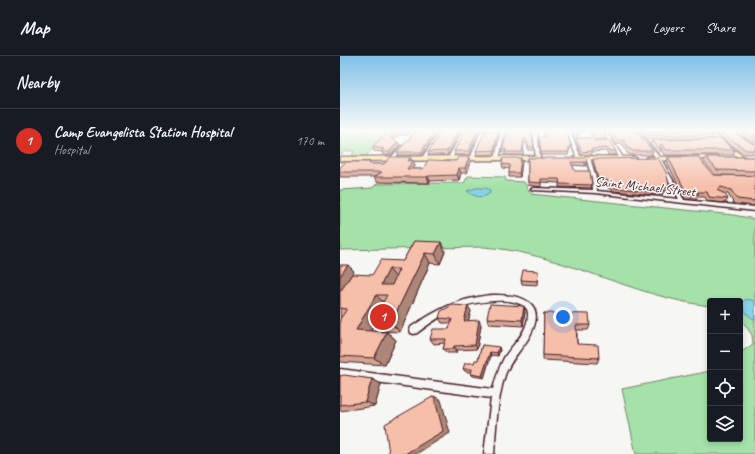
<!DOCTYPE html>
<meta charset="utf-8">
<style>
:root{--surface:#171b24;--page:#242831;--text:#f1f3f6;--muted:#9ea1a6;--line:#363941;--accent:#d93025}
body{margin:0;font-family:Caveat,sans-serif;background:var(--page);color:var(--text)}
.controls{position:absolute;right:12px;bottom:12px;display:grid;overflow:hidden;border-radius:4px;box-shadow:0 2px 6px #0003}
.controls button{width:36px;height:36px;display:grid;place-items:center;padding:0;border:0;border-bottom:1px solid var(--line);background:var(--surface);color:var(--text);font:20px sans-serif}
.you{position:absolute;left:223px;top:261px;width:14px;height:14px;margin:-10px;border:3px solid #fff;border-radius:50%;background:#1a73e8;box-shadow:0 0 0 6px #1a73e833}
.badge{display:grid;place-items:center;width:26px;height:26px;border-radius:50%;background:var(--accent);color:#fff;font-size:13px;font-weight:700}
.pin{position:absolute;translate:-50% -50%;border:2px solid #fff;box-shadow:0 1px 4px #0006}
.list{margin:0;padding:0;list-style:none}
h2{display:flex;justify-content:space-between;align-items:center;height:52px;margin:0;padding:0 16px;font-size:17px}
h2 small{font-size:13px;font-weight:400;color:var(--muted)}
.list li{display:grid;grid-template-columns:26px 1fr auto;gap:12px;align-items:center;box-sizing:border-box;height:64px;padding:0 16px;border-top:1px solid var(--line)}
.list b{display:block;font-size:15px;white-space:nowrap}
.list p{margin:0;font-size:13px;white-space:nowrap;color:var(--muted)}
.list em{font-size:13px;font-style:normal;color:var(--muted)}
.icon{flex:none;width:22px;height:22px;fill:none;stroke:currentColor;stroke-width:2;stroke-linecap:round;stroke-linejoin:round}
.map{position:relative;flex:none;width:415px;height:398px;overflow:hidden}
header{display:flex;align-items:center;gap:24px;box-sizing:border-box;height:56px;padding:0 20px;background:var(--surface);border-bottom:1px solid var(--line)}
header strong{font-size:19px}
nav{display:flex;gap:22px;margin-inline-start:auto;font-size:14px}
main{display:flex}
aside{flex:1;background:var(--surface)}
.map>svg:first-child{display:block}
.green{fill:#a4e2a9;stroke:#77806a}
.water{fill:#88d3e9;stroke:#6f8b9d}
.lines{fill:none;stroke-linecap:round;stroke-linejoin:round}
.minor-casing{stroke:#4a1f2b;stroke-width:3}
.major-casing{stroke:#4a1f2b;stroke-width:3}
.minor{fill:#f6f6f2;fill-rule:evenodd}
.major{fill:#fdde96;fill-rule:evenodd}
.wall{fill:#d4a492;stroke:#4a1f2b}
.shaded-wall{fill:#ac8677;stroke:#4a1f2b}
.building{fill:#f6bfaa;stroke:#4a1f2b;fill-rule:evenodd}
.labels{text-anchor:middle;stroke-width:3;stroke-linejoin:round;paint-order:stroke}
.street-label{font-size:14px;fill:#4a1f2b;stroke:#f6f6f2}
</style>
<header>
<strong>Map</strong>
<nav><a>Map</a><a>Layers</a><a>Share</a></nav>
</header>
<main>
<aside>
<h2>Nearby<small></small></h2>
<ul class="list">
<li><span class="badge">1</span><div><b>Camp Evangelista Station Hospital</b><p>Hospital</p></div><em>170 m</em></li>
</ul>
</aside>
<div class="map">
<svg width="415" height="398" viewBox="0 0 415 398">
<rect width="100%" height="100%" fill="#f6f6f2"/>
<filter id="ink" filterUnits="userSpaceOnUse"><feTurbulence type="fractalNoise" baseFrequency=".025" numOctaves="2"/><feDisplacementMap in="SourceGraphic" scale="8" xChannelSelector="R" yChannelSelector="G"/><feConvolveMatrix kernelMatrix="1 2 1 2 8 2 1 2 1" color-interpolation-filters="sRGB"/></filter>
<g filter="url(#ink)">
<!-- green -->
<g class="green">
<path d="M 0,75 L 55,75 C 46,83 32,92 26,100 L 12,100 L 14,95 L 6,95 L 0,99 Z"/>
<path d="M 128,120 L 165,121 L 166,125 L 184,126 L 191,138 L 393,159 L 415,163 L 415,398 L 296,398 L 282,333 L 370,315 L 370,383 L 400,383 L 400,297 L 413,288 L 412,279 L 400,262 L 400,245 L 370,245 L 370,250 C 292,241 222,197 144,191 L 0,194 L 0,134 L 32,132 L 37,128 L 124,127 Z"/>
</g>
<!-- water -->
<g class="water">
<path d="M 136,132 L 146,132 L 150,134 L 150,137 C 143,143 134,141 127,135 Z"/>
<path d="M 406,243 L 415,245 L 415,264 C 408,260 403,255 402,247 Z"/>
</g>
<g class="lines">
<defs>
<g id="minor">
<polygon points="100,75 104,75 85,103 83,103 82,102"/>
<polygon points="123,75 127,75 112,102 109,103 108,102"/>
<polygon points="141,75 145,75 134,103 131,104 130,103"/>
<polygon points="161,75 165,75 159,103 157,104 155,103"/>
<polygon points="193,75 197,75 200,102 198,103 196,102"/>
<polygon points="226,75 230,75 241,102 240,103 237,102"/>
<polygon points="262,75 266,75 284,103 283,104 281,104"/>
<polygon points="293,75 297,75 321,103 344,144 415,151 415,155 255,137 193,134 191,133 193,132 253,134 252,122 246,102 248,101 250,102 256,122 257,135 339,143 317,103"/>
<polygon points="61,90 64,91 53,104 51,104 51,102"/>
<path d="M 151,239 C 182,238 210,246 188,283 C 180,295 170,305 165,319 C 157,344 156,372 154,398 L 144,398 L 151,342 L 0,321 L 0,313 L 153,333 C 156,322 159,311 164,302 C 171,290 184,280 187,266 C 188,262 189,255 186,252 C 175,239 132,246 118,252 C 103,258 90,267 77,277 L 74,278 L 71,277 L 70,274 L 71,271 C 99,253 117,243 151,239 Z"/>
</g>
<g id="major">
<polygon points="365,75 370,75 404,101 404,103 400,103"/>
<polygon points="236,100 294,101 297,103 294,105 234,103 233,102"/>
<polygon points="376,100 379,102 378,103 308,105 305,103 308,101"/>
<polygon points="0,101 198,100 201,102 198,104 0,105"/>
</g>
</defs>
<!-- minor casing -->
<use href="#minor" class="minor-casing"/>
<!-- major casing -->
<use href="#major" class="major-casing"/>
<!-- minor -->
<use href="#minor" class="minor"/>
<!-- major -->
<use href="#major" class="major"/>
</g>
<!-- wall -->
<g class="wall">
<polygon points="49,75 72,75 68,79 58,79 54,84 60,89 51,99 43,99 42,96 34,95 32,91"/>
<polygon points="76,75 82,99 59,99 57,96"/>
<polygon points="102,75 108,99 89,99 88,96"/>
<polygon points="126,75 130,99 115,99 114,95"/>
<polygon points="191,75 194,94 188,94 187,87 184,87 183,99 165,99 165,96 162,96 162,93"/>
<polygon points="202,75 226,75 231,89 231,92 230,92 228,99 201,99 199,84 205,80"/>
<polygon points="232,75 247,75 238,75 239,77 239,80 234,80"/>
<polygon points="248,75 264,75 266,79 265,83 254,84 255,85 276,95 276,99 268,99 266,95 252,96 252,99 241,99 236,86 236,82 253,82"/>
<polygon points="267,75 295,75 313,95 311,99 292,99 287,97 283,88 276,88"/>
<polygon points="299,75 370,75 374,79 372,83 306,83"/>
<polygon points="372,75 392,75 415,89 415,98 404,98"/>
<polygon points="394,75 415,75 415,88"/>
<polygon points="159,78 155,98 137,99 136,95"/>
<polygon points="312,84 395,94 393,99 324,99 321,92 321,94 319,99 310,88"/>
<polygon points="328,101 373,119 415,120 415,150 394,148 388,138 382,137 388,143 385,147 367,145 365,141 358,141 356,144 352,142 351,143 345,143 327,106"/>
<polygon points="366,101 415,101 415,120 375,119 364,106"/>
<polygon points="181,102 182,106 180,121 169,121 169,117 170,113 163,112 162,108"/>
<polygon points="188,102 247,106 247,109 245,110 232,109 235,115 252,129 251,132 219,131 219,127 201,126 201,131 188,129"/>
<polygon points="253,103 330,132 328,135 324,135 322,139 315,138 315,139 274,135 268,132 267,127 258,127 253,106"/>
<polygon points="72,104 75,110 73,113 83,113 131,106 127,117 121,117 119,124 90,125 89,127 37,126 34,121 0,121 0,111 30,106 32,108 44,108"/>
<polygon points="74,185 105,196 100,208 90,207 60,276 42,275 34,268 31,275 47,276 56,284 45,309 0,306 0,263 1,261 0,261 0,209 14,215 6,227 32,219 63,205"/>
<polygon points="198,215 197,229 182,228 181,224"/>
<polygon points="131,255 128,265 141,269 137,293 117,294 116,297 107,297 103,293 105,287 94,288 90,283 109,273 111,267 102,267 99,262"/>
<polygon points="185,256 183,270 149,268 147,262"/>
<polygon points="204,257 250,269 248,274 237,274 237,288 259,302 257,307 203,304"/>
<polygon points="142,289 160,294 158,300 151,299 144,322 133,320 131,318 132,316 126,316 123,313 134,307 138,304"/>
<polygon points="0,320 32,323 41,328 35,350 0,355"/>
</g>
<!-- shaded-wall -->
<g class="shaded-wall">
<polygon points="68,75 72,75 68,79 67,76"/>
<polygon points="95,75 98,75 82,99 81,96"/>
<polygon points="118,75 121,75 108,99 107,95"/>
<polygon points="137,75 139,75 130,99 129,95"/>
<polygon points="158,75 159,78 155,98 154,94"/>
<polygon points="57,76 58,79 52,86 50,82"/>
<polygon points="58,86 60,89 51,99 49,96"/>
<polygon points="70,101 72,105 73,104 75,110 69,119 67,113 68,105"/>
<polygon points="129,101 131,106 127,117 125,112"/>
<polygon points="181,102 182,106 180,121 179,117"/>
<polygon points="245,106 247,106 247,109 245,110"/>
<polygon points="119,112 121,117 119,124 117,119"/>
<polygon points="88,120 90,125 89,127 87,121"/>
<polygon points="101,186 105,196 100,208 95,198"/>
<polygon points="85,197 90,207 60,276 51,267"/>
<polygon points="8,209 14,215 0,236 0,220"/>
<polygon points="49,213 57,223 49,238 41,229"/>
<polygon points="36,239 45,248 32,267 34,268 27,282 16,274"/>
<polygon points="128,250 131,255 127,270 124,265"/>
<polygon points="184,250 185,256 183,270 182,264"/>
<polygon points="139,264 141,269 137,293 135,289"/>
<polygon points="47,276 56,284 45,309 34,302"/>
<polygon points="114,290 117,294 116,297 113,293"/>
<polygon points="159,291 160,294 158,300 157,297"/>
<polygon points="150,296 151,299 144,322 142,320"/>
<polygon points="32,323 41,328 35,350 25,346"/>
<polygon points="94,340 101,344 110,377 76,398 65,398"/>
</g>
<!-- building -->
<g class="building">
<polygon points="49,75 68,75 67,76 57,76 50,82 58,86 49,96 41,96 44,93 32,91"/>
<polygon points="76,75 95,75 81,96 57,96"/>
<polygon points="102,75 118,75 107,95 88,96"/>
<polygon points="126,75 137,75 129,95 114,95"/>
<polygon points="145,75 158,75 154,94 136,95"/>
<polygon points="169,75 191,75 194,91 188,91 187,84 184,83 182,96 165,96 166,93 162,93"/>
<polygon points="204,75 226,75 231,89 230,89 228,96 201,96 199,81 206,80"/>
<polygon points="233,75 238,75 239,77 234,77"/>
<polygon points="251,75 264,75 266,79 254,80"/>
<polygon points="270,75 295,75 313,95 293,95 288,92 284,84 277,84"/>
<polygon points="303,75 370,75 374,79 307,79"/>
<polygon points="379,75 392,75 415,89 415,94 406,94"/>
<polygon points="402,75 415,75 415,83"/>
<polygon points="236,82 253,82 255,85 269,84 276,95 269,95 267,92 251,93 252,95 242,96"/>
<polygon points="381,83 395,94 325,94 322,88 320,89 321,94 312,84"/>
<polygon points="51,101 70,101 68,105 73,104 67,113 83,113 88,104 116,105 118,101 129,101 125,112 119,112 117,119 88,120 87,121 34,121 42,116 0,116 0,111 6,106 30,106 29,108 44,108"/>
<polygon points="328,101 358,101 373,119 415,120 415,145 397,143 391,134 381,131 377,134 385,138 388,143 369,141 367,136 357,136 359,139 353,137 353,139 347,138"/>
<polygon points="366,101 415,101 415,115 377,114"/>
<polygon points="163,102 181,102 179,117 169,117 170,109 162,108"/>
<polygon points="188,102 246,102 247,106 231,106 235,115 250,115 252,129 220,128 219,123 201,123 201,127 188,126"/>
<polygon points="318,102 326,116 330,132 323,132 324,135 316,134 316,136 275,132 269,129 267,124 258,123 253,103"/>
<path d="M 74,185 L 101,186 L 95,198 L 85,197 L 51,267 L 32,267 L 47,239 L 36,239 L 16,274 L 47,276 L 34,302 L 0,300 L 0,263 L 7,253 L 0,252 L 0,236 L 12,218 L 32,219 L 41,204 L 63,205 ZM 49,213 L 59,213 L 52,229 L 41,229 Z"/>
<polygon points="0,209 8,209 0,220"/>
<polygon points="183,214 198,215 197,225 181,224"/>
<polygon points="150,248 184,250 182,264 147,262"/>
<polygon points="113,249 128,250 124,265 139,264 135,289 114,290 113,293 103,293 106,283 90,283 93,273 109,273 112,263 99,262 101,255"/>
<polygon points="204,257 249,258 250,269 236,269 237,288 258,289 259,302 203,299"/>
<polygon points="142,289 159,291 157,297 150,296 142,320 131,318 132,313 123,313 125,307 134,307 135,304 138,304"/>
<polygon points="4,319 32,323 25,346 0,349 0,320"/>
<polygon points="94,340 103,375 65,398 49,398 45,368"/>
</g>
</g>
<!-- sky -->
<linearGradient id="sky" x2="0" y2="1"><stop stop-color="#81c0e8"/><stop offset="0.57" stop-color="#fbfbf9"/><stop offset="1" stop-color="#fbfbf9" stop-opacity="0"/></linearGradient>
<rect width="415" height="131" fill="url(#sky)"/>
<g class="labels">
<!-- street labels -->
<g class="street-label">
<text transform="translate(305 130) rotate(6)" y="5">Saint Michael Street</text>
</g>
</g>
</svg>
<div class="controls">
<button>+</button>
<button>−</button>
<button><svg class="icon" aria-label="locate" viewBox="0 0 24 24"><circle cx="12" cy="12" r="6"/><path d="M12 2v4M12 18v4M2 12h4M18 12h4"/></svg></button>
<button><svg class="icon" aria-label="layers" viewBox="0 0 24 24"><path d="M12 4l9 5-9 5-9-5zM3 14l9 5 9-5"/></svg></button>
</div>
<div class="you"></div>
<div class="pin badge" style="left:43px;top:261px">1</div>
</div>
</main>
